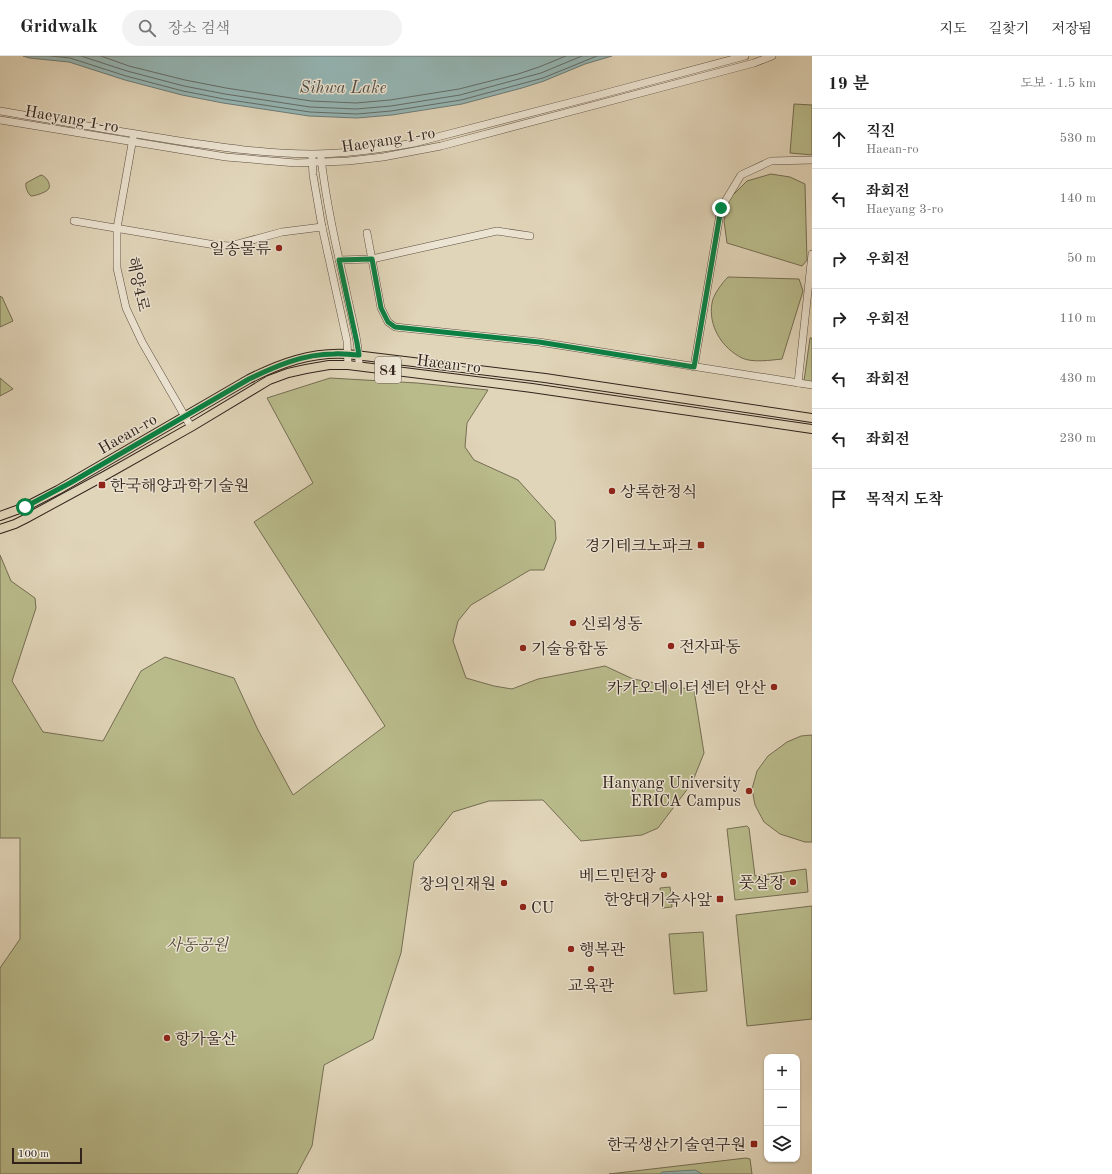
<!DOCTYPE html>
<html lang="ko">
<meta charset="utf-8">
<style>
:root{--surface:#fff;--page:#f2f2f2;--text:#222;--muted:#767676;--line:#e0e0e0}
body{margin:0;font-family:"Old Standard TT","Noto Serif KR",serif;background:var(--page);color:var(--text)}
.controls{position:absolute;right:12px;bottom:12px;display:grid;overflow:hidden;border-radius:8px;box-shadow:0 1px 3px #0004}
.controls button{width:36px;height:36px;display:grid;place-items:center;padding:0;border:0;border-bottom:1px solid var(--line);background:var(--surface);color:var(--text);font:20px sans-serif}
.scale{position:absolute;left:12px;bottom:10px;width:70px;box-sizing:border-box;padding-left:4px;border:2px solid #31221c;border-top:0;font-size:11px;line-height:14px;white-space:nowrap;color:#31221c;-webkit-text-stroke:3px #ece4d2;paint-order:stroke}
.stop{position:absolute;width:12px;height:12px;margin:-9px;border:3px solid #0b8043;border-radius:50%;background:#fff}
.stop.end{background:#0b8043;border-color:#fff;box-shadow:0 1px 4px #0008}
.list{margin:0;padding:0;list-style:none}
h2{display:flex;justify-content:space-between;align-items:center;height:52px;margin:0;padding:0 16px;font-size:17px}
h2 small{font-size:13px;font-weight:400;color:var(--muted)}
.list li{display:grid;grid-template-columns:26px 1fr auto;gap:12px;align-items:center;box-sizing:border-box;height:60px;padding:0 16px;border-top:1px solid var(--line)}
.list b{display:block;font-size:15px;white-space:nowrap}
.list p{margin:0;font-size:13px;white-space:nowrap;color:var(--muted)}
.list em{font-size:13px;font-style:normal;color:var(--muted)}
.icon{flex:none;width:22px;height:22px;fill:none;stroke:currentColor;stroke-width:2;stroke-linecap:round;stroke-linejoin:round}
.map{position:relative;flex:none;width:812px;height:1118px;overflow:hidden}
header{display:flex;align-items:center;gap:24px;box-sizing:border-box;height:56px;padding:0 20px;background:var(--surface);border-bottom:1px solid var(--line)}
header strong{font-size:19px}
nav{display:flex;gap:22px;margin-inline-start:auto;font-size:14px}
.search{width:280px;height:36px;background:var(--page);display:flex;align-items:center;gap:10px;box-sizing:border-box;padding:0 14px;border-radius:22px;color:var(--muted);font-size:15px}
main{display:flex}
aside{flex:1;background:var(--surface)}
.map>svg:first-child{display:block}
.green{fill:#b9bb8b;stroke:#756e54}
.water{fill:#95b7b6;stroke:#6d7b78}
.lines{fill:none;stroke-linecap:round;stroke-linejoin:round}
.shore{stroke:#636c69;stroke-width:1}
.minor-casing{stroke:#5d4f43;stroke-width:8}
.major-casing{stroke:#31221c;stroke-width:10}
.minor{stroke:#ece4d2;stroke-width:7}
.major{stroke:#e1d5b9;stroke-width:8}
.route{stroke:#0b8043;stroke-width:5}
.poi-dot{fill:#8f2418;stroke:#ece4d2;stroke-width:1.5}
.labels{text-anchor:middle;stroke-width:3;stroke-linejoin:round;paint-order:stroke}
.shield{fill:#ece4d2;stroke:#695c53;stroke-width:1}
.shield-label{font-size:15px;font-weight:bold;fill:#31221c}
.street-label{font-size:16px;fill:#31221c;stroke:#ece4d2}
.poi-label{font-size:16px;fill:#31221c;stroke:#ece4d2;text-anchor:end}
.park-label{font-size:16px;font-style:italic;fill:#534838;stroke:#ece4d2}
.water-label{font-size:17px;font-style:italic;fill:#4f4f4a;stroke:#ece4d2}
</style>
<header>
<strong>Gridwalk</strong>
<div class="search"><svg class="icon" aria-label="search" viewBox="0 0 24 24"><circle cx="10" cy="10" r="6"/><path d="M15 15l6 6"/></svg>장소 검색</div>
<nav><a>지도</a><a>길찾기</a><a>저장됨</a></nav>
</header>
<main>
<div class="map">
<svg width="812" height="1118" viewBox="0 0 812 1118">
<rect width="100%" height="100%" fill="#e1d5b9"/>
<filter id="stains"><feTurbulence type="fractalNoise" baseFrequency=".005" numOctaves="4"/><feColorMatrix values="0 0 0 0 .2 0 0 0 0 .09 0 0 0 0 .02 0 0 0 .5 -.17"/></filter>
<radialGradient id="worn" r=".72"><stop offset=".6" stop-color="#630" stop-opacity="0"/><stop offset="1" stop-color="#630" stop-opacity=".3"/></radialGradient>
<!-- green -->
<g class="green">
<polygon points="794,48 812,49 812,99 790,97"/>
<polygon points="771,118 790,121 805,128 807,204 802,210 727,187 724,165 729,143 747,125"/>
<path d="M 41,119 C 46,120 51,128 49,132 C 48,136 35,140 31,140 C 28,138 25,131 26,127 Z"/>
<path d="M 728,221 L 799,223 L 803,235 L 782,303 C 772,304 752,307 742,302 C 722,292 708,270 712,247 C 713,239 722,227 728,221 Z"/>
<polygon points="0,240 1,241 2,241 13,265 0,271"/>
<polygon points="810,282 812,282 812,326 804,325"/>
<polygon points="0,322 13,333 0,340"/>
<polygon points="330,322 417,327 488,334 467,367 465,391 474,404 518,424 555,465 556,483 544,514 530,514 471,549 458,565 453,585 466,622 494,630 512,633 538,623 605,610 633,623 694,634 704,697 692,727 658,772 642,779 581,785 543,744 489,745 453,756 414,806 401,897 373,983 324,1009 312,1090 297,1118 0,1118 0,912 20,883 20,782 0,782 0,499 11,525 35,542 36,552 12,625 43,676 103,685 141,615 165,601 234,622 258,674 293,739 385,670 254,466 313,427 267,342"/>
<polygon points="812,679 812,786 805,786 780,778 764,766 755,749 752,733 757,715 768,700 787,686 801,680"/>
<polygon points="747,770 749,772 755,820 806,813 808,836 735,844 727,773"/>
<polygon points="670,831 672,851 662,852 660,832"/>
<polygon points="812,850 812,963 747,970 736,859"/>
<polygon points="703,876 707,935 674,938 669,878"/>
<polygon points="746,1102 750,1103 752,1118 609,1118"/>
</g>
<!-- water -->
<g class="water">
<polygon points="23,0 612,0 585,8 544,25 522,32 462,48 392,59 357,62 309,60 223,47 182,39 125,24 69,6 29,2"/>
<polygon points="695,1114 702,1118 660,1118 662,1116"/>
</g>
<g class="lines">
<!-- shore -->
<g class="shore">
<polyline points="51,0 70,2 126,20 183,35 224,43 310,56 357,58 391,55 461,44 543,22 597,0"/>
<polyline points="81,0 127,15 184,30 225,38 310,51 356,53 391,50 460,39 541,17 582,0"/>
<polyline points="101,0 129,10 185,24 226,32 311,45 356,47 390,44 459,33 518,18 539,11 566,0"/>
</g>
<defs>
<g id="minor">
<path d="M 0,55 C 58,65 116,75 173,84 C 219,91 266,98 312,98 C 346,98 381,93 414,87 L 588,42 L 745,0"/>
<polyline points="0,64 226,101 296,107 348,105 383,101 441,90 720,16 754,7 772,0"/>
<polyline points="133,82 117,172 117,212 126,252 142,286 191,371"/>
<polyline points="312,102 313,119 322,171 347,285 348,309"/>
<path d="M 321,102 C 326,145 335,187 345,229 C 350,256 359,283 359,310"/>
<polyline points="74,165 215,189 230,190 282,176 322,171"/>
<polyline points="367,177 381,252 388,266 395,271 539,286 812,329"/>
<polyline points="339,204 372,203 497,175 530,180"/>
<polyline points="694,311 721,152 741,119 771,105 812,104"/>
<polyline points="798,327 812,198"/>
</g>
<g id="major">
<path d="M 0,460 L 25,451 L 58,434 L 249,323 C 281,307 311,296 347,298 L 545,322 L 812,362"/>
<polyline points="0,473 15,468 25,463 106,419 191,371 269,324 288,317 306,313 329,309 348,309 532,332 812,373"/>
</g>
</defs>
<!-- minor casing -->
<use href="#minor" class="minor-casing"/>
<!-- major casing -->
<use href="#major" class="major-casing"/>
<!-- minor -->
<use href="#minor" class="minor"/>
<!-- major -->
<use href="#major" class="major"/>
</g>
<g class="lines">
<!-- route -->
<path class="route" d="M 25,451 L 70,427 L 249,323 C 276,310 303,298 334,298 C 342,297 350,299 359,299 L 357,287 L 339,204 L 372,203 L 381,252 L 388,266 L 395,271 L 539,286 L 694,311 L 721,152"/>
</g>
<!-- markers -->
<g class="poi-dot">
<circle cx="279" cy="192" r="4"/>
<rect x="98" y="425" width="8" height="8" rx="2"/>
<circle cx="612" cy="435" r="4"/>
<rect x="697" y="485" width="8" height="8" rx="2"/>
<circle cx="573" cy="567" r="4"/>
<circle cx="671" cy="590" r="4"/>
<circle cx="523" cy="592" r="4"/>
<circle cx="774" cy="631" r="4"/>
<circle cx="749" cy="735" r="4"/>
<circle cx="664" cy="819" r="4"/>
<circle cx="793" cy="826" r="4"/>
<circle cx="504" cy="827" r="4"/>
<rect x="716" y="839" width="8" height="8" rx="2"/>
<circle cx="523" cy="851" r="4"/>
<circle cx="571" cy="893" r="4"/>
<circle cx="591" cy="913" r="4"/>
<circle cx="167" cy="982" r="4"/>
<rect x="750" y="1084" width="8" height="8" rx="2"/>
</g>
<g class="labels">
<!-- shield labels -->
<rect class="shield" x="375" y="301" width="26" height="26" rx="3"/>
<g class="shield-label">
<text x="388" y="319">84</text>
</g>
<!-- street labels -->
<g class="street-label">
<text transform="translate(72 62) rotate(10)" y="6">Haeyang 1-ro</text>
<text transform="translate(388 83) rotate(-9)" y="6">Haeyang 1-ro</text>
<text transform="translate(139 228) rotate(78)" y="6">해양4로</text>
<text transform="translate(449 307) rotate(7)" y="6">Haean-ro</text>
<text transform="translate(127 377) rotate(-30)" y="6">Haean-ro</text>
</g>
<!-- poi labels -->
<g class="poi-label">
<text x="271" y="198">일송물류</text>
<text x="110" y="435" text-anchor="start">한국해양과학기술원</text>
<text x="620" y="441" text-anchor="start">상록한정식</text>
<text x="693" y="495">경기테크노파크</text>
<text x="581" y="573" text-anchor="start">신뢰성동</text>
<text x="679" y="596" text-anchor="start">전자파동</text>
<text x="531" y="598" text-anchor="start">기술융합동</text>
<text x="766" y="637">카카오데이터센터 안산</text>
<text x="741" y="732">Hanyang University<tspan x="741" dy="18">ERICA Campus</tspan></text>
<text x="656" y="825">베드민턴장</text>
<text x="785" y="832">풋살장</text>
<text x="496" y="833">창의인재원</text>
<text x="712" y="849">한양대기숙사앞</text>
<text x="531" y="857" text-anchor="start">CU</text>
<text x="579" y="899" text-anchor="start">행복관</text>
<text x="591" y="935" text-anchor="middle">교육관</text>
<text x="175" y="988" text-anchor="start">항가울산</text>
<text x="746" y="1094">한국생산기술연구원</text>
</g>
<!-- park labels -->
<g class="park-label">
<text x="197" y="894">사동공원</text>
</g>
<!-- water labels -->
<g class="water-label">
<text x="343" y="37">Sihwa Lake</text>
</g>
</g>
<rect width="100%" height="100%" filter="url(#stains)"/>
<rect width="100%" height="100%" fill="url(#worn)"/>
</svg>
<div class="controls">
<button>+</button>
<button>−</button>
<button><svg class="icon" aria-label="layers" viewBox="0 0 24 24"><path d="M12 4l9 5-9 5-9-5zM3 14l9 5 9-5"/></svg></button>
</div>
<div class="scale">100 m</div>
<div class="stop" style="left:25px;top:451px"></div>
<div class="stop end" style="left:721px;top:152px"></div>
</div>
<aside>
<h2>19 분<small>도보 · 1.5 km</small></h2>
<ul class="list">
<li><svg class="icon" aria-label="ahead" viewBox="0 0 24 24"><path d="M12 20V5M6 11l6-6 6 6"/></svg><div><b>직진</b><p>Haean-ro</p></div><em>530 m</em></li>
<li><svg class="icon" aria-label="left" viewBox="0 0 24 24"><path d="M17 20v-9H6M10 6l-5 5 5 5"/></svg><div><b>좌회전</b><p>Haeyang 3-ro</p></div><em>140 m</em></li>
<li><svg class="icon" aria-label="right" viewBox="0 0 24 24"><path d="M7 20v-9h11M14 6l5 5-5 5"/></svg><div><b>우회전</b></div><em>50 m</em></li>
<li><svg class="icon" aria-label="right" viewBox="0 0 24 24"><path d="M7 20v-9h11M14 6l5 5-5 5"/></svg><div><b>우회전</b></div><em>110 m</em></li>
<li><svg class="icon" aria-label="left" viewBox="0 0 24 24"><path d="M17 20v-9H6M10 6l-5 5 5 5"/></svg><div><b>좌회전</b></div><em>430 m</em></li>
<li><svg class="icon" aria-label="left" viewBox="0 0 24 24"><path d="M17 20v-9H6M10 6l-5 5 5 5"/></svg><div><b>좌회전</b></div><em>230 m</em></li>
<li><svg class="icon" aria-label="arrive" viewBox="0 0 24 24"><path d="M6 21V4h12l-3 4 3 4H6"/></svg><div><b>목적지 도착</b></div></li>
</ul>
</aside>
</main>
